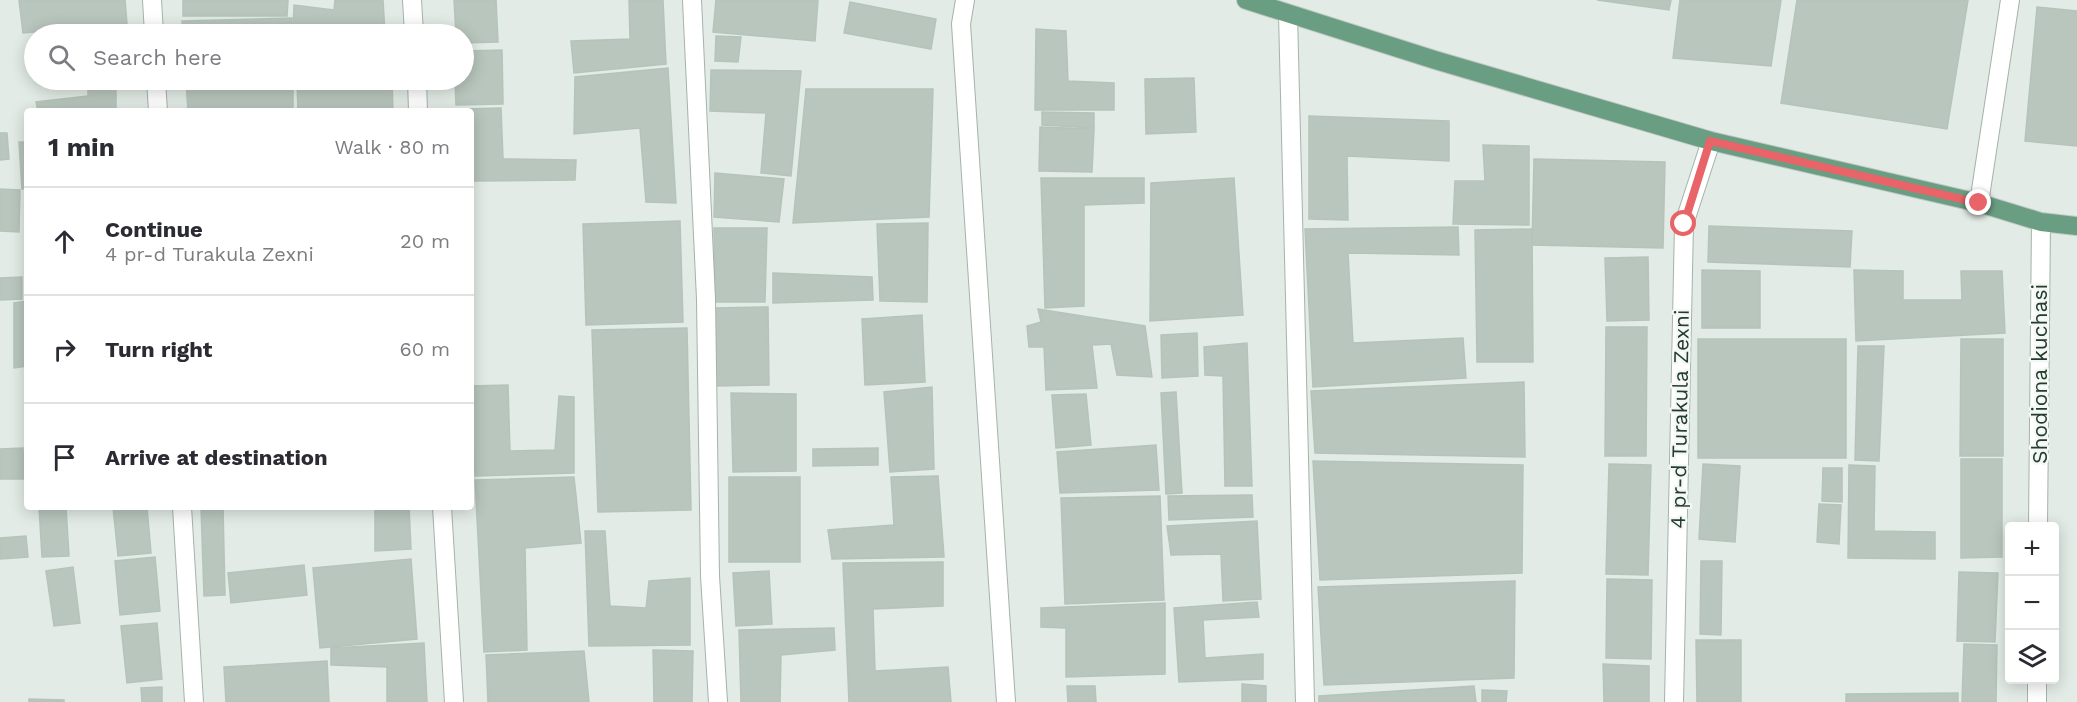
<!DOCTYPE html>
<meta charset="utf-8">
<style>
:root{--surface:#fff;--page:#f2f2f3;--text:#2b2b33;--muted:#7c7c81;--line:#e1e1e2}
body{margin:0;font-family:"Work Sans",sans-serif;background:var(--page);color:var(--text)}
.controls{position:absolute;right:18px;bottom:18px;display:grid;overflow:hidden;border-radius:6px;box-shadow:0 3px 15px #0003}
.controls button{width:54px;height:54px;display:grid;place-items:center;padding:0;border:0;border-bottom:2px solid var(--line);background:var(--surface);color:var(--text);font:30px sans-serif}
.stop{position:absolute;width:18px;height:18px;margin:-14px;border:4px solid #e86468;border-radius:50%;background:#fff}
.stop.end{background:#e86468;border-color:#fff;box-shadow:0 2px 6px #0008}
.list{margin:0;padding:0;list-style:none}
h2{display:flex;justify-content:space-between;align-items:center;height:78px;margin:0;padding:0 24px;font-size:26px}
h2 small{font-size:20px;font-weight:400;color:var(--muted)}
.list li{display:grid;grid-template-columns:39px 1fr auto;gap:18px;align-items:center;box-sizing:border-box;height:108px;padding:0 24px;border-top:2px solid var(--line)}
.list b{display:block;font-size:22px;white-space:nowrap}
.list p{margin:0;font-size:20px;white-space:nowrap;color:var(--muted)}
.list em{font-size:20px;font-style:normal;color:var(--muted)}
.icon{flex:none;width:33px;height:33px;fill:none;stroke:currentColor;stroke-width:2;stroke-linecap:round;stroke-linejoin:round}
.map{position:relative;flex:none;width:2077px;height:702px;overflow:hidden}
.search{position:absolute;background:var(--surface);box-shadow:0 3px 15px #0003;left:24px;top:24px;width:450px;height:66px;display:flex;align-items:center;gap:15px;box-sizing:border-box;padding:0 21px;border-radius:33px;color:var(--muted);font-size:22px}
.panel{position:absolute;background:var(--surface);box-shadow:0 3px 15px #0003;left:24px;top:108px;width:450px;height:402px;border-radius:6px}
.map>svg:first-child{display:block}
.building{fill:#b8c6bd;stroke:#b5c4ba;stroke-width:1.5}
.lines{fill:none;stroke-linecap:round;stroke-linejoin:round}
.minor-casing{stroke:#a5b3aa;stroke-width:20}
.major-casing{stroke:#c2c8c4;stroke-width:20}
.minor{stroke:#fff;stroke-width:18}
.major{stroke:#6a9e82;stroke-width:18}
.route{stroke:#e86468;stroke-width:8}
.labels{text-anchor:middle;stroke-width:4.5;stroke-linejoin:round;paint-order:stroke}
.street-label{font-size:21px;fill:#243b2e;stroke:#f3f8f4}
</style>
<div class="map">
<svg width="2077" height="702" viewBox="0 0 2077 702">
<rect width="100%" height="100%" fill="#e2ebe5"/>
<!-- building -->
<g class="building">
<polygon points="19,0 125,0 127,24 23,33"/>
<polygon points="183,0 288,0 287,16 183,16"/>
<polygon points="335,0 383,0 385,34 293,34 294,5 334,10"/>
<polygon points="454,0 496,0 498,42 464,43 464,34 456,34"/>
<polygon points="629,0 663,0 666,64 574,73 571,41 630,39"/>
<polygon points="716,0 818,0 815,41 713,32"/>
<polygon points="1597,0 1671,0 1669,10"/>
<polygon points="1680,0 1781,0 1771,66 1673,58"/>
<polygon points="1797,0 1968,0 1947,129 1781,103"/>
<polygon points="850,2 936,19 931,49 844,33"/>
<polygon points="2037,7 2077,11 2077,146 2025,141"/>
<polygon points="292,18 292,34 183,34 182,21"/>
<polygon points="117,28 117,34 88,34 88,29"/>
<polygon points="1036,29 1066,31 1068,81 1114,83 1114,110 1035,110"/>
<polygon points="716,36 741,37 738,62 715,61"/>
<polygon points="502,50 503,104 456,105 455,80 464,80 464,51"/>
<polygon points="668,68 676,203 646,202 640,128 574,134 575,77"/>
<polygon points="711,70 801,71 791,176 761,173 766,113 710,111"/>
<polygon points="1194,78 1196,132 1146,134 1145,79"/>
<polygon points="88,80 116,80 116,111 38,111 36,102 88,96"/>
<polygon points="186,80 293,80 293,111 188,111"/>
<polygon points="297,80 392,80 393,111 298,111"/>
<polygon points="806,89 933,89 929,217 793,223"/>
<polygon points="501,108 503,159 576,160 575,180 471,181 471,111 461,109"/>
<polygon points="1042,112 1094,113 1094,128 1042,125"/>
<polygon points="1309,116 1449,121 1449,161 1347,156 1348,220 1309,219"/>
<polygon points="1040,127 1094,129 1092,172 1039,171"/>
<polygon points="0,133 7,133 9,159 0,160"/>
<polygon points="19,142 27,142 27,188 22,189"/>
<polygon points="1483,145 1529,146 1529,225 1453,224 1455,181 1485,181"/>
<polygon points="1534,159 1665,162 1663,248 1532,245"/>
<polygon points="715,173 784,179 779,222 714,217"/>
<polygon points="1041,178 1144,178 1144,203 1084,205 1084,306 1045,308"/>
<polygon points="1234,178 1243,315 1150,321 1151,183"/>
<polygon points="0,189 20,190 19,232 0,231"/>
<polygon points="680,221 683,322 586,325 583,224"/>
<polygon points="928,223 927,302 880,301 877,224"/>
<polygon points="1709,226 1852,231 1850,267 1708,262"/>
<polygon points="1458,227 1459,255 1348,253 1353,343 1463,338 1466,378 1313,387 1305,229"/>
<polygon points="714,228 767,228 765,302 715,302"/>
<polygon points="1532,229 1533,362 1477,362 1475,230"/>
<polygon points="1648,257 1649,320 1607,321 1605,258"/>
<polygon points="1702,270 1760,271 1760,328 1702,328"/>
<polygon points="1854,270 1903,271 1903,300 1962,300 1961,271 2002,271 2005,333 1856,341"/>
<polygon points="773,273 872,277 873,300 773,303"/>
<polygon points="22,277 22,299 0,300 0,278"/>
<polygon points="27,301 27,366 14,368 14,303"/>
<polygon points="768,307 769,385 716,386 715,308"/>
<polygon points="1038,309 1145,326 1152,377 1117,375 1111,344 1092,345 1097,388 1046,390 1044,347 1029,347 1027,326 1041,322"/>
<polygon points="922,315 925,382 865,385 862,319"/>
<polygon points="1606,327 1647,327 1646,456 1605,456"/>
<polygon points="687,328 691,510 598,512 592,330"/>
<polygon points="1197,333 1198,376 1162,378 1161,335"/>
<rect x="1698" y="339" width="148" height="119"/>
<polygon points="1961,339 2003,339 2003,456 1960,456"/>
<polygon points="1247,343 1252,486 1225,486 1223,376 1205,375 1204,347"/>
<polygon points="1858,346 1884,346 1879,461 1855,460"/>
<polygon points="1524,382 1525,457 1315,453 1311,391"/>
<polygon points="508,385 510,451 555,450 559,396 574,397 574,473 475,476 471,386"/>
<polygon points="932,387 934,469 890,472 884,392"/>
<polygon points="1176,392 1182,493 1166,494 1161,393"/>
<polygon points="731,393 796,394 796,471 733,472"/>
<polygon points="1086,394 1091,445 1056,448 1052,395"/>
<polygon points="1156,445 1159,490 1060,493 1057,452"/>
<polygon points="23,448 24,479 0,479 0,449"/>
<polygon points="878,448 878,465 813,466 813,449"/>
<polygon points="1961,459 2002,459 2002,557 1961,558"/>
<polygon points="1313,461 1523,465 1522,573 1320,580"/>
<polygon points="1609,464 1651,465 1648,575 1606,574"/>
<polygon points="1703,464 1740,466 1735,542 1699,539"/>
<polygon points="1849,465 1875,466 1874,531 1935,532 1935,559 1848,558"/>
<polygon points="1823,468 1842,468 1842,502 1822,501"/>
<polygon points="938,476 944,557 832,559 828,530 894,525 891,477"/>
<polygon points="574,477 581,543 525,548 527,650 484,652 475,480"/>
<rect x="729" y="477" width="71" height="85"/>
<polygon points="1252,495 1253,517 1169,520 1168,496"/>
<polygon points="1160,496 1164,600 1065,604 1061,498"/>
<polygon points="1819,504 1841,505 1839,544 1817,542"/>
<polygon points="39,507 66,507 69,556 42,557"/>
<polygon points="113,507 147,507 151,553 118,556"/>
<polygon points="201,507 223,507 225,595 204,596"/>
<polygon points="375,507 409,507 411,549 375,551"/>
<polygon points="1257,521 1261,599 1223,601 1221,554 1171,555 1167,526"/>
<polygon points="585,531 605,531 610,606 646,608 649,581 690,578 690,645 589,646"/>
<polygon points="26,536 28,557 0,559 0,538"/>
<polygon points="155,557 160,611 120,615 115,561"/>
<polygon points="411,559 417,639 320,648 313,568"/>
<polygon points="1701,561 1722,561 1721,635 1700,634"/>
<polygon points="943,562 943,606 873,609 875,671 948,667 951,702 849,702 843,563"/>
<polygon points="304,565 307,595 231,603 228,573"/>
<polygon points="73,567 80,623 54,626 46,571"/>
<polygon points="769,571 772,624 736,626 733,573"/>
<polygon points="1959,572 1998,573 1995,642 1957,641"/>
<polygon points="1607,579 1652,580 1651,659 1606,658"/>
<polygon points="1515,581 1514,678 1324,685 1318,587"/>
<polygon points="1257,602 1259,617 1203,620 1205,658 1263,654 1263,679 1179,682 1174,608"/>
<polygon points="1165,603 1165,674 1066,677 1066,628 1041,627 1041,608"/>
<polygon points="157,623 162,679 127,683 121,626"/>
<polygon points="834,628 835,650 781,655 780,702 741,702 739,630"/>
<polygon points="1696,640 1741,640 1741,702 1697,702"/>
<polygon points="424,643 427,702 387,702 387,667 331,665 331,648"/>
<polygon points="1964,644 1997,645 1996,702 1962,702"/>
<polygon points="653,650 693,651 692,702 654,702"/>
<polygon points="584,651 589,702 488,702 486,655"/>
<polygon points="327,661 329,702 226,702 224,667"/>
<polygon points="1603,664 1649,666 1649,702 1604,702"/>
<polygon points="1242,684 1266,686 1266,702 1242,702"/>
<polygon points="1067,686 1095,686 1096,702 1068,702"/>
<polygon points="1474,686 1476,702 1319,702 1319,696"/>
<polygon points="162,687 162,702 142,702 141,688"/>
<polygon points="1482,690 1507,691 1506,702 1482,702"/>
<polygon points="1958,693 1958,702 1846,702 1846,694"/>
<polygon points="29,699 64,700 64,702 29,702"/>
</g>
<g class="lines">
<defs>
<g id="minor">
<polyline points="152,0 154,34"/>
<polyline points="412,0 414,34"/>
<polyline points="692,0 706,299 710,576 718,702"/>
<polyline points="965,0 961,24 1006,702"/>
<polyline points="1288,14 1305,702"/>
<polyline points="156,80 158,111"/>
<polyline points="417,80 418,111"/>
<polyline points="1979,203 2010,0"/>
<polyline points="182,507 194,702"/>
<polyline points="442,507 454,702"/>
<polyline points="2038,526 2041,222"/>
<polyline points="1674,702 1684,224 1711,141"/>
<polyline points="2037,702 2037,680"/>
</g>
<polyline id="major" points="1246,0 1435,60 1711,141 1979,203 2041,222 2077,226"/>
</defs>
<!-- minor casing -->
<use href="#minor" class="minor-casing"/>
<!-- major casing -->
<use href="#major" class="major-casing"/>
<!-- minor -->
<use href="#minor" class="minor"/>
<!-- major -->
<use href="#major" class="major"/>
</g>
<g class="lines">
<!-- route -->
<polyline class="route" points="1684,224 1710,141 1979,203"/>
</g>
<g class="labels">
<!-- street labels -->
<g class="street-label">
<text transform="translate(2040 374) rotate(-90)" y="7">Shodiona kuchasi</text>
<text transform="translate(1680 419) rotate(-89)" y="7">4 pr-d Turakula Zexni</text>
</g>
</g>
</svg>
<div class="controls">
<button>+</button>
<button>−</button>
<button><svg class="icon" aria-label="layers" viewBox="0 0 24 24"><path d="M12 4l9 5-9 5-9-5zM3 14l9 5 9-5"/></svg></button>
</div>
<div class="stop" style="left:1684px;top:224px"></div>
<div class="stop end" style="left:1979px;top:203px"></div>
<div class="search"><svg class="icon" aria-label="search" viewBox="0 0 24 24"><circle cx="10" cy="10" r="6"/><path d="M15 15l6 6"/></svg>Search here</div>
<section class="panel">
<h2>1 min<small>Walk · 80 m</small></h2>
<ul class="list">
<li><svg class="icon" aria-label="ahead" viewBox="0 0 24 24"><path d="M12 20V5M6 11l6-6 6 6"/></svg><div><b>Continue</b><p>4 pr-d Turakula Zexni</p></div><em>20 m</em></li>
<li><svg class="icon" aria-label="right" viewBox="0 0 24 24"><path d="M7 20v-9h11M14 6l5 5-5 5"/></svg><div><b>Turn right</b></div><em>60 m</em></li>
<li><svg class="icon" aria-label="arrive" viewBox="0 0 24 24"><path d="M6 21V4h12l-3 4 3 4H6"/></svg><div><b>Arrive at destination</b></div></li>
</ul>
</section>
</div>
